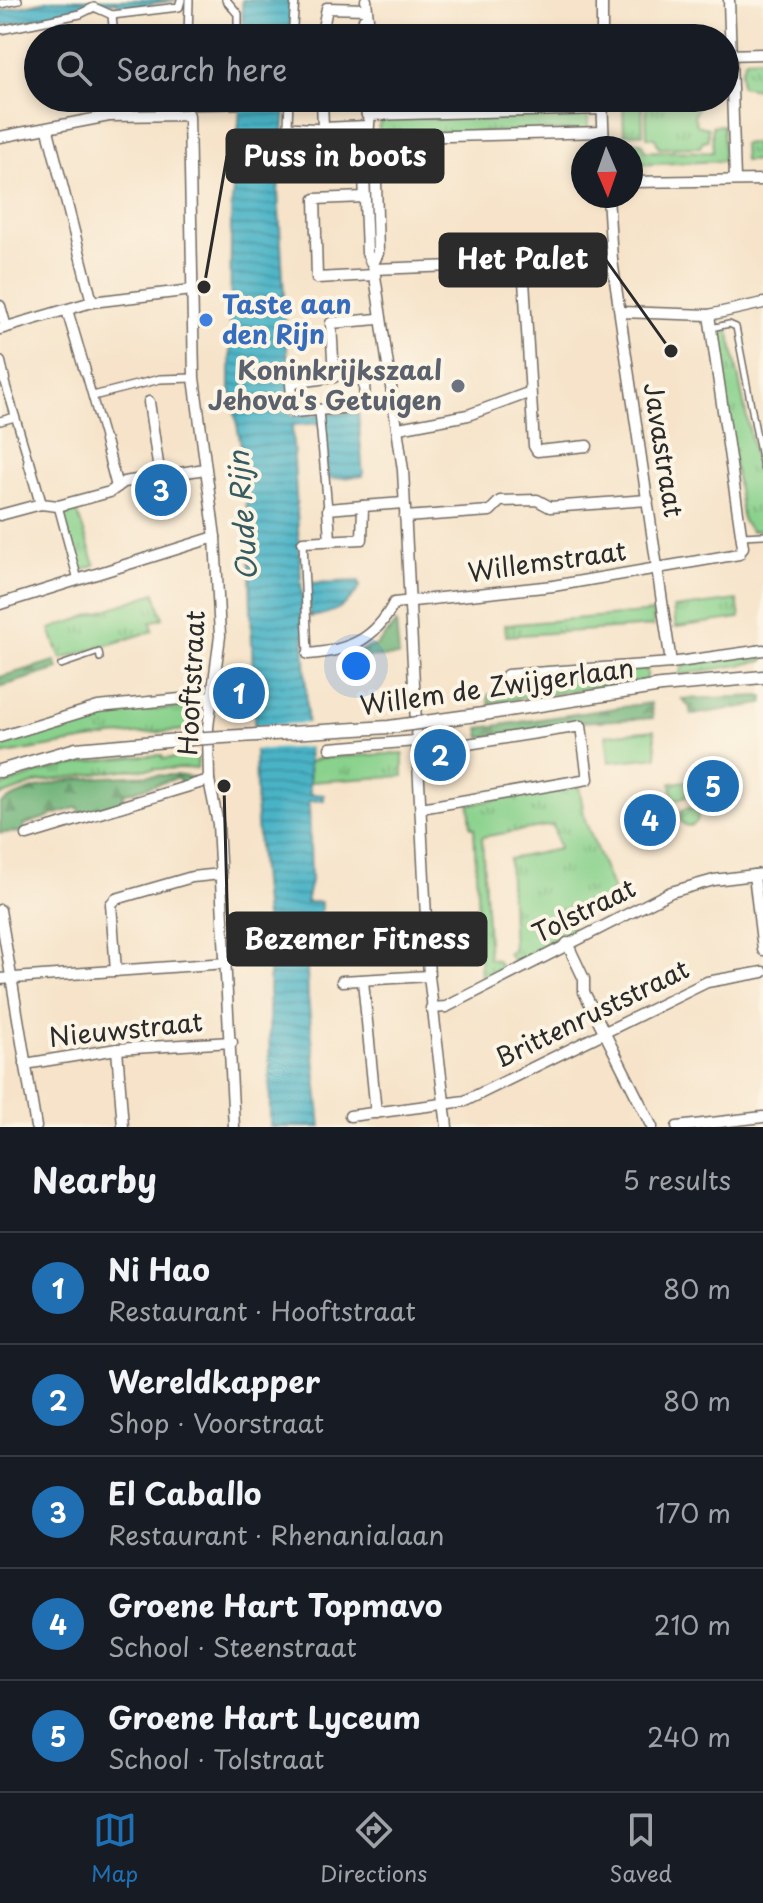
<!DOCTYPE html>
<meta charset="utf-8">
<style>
:root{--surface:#171b24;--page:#20242c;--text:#f1f3f6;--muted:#9ea1a6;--line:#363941;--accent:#1f6fb2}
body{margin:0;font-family:"Playpen Sans",sans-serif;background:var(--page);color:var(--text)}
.compass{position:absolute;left:571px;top:136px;width:72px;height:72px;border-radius:50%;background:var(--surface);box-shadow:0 4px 12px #0003;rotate:178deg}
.you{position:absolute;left:356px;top:666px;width:28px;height:28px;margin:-20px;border:6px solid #fff;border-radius:50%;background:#1a73e8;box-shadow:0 0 0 12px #1a73e833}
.badge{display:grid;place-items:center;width:52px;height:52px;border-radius:50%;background:var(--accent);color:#fff;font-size:26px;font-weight:700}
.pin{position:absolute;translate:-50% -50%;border:4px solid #fff;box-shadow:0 2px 8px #0006}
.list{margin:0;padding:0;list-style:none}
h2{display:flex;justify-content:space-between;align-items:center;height:104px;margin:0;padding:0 32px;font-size:34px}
h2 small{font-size:26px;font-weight:400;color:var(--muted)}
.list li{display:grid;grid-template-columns:52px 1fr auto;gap:24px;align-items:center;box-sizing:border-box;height:112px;padding:0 32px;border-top:2px solid var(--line)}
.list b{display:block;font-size:30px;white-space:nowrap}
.list p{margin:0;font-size:26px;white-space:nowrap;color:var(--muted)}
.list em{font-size:26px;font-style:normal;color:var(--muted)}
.icon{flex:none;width:44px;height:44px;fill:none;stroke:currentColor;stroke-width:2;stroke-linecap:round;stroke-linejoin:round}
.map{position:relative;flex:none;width:763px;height:1127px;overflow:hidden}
.search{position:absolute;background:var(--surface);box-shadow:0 4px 12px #0003;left:24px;right:24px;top:24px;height:88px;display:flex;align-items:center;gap:20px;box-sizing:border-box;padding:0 28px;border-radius:44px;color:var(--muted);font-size:30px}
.sheet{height:664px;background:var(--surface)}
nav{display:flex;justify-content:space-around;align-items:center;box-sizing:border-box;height:112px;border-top:2px solid var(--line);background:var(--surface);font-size:22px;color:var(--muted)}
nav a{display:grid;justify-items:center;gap:4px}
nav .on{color:var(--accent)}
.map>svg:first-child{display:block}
.grass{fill:url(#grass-tufts);stroke:#5a7e5c;stroke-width:2}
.forest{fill:url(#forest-firs);stroke:#4c6f52;stroke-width:2}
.garden{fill:url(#garden-furrows);stroke:#5a7e5c;stroke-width:2}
.pitch{fill:#89d18c;stroke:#5a7e5c;stroke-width:2}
.water{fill:url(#water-rules);stroke:#3a6f78;stroke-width:2}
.pier{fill:#f6e3c9}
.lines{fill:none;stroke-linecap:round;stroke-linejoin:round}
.service-casing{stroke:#726b62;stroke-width:8}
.pedestrian-casing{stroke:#726b62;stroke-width:10}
.minor-casing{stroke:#726b62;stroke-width:13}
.tertiary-casing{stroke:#726b62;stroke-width:15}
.service{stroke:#fff;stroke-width:5}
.pedestrian{stroke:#fff;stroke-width:7}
.minor{stroke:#fff;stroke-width:10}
.tertiary{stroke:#fff;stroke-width:12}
.tertiary-bridge-casing{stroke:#726b62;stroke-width:15;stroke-linecap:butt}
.tertiary-bridge{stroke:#fff;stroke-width:12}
.shop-dot{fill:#3f7fe0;stroke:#fcf5e5;stroke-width:3}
.worship-dot{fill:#6b7280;stroke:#fcf5e5;stroke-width:3}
.labels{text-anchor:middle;stroke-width:8;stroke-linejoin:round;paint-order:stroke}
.shop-label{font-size:26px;font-weight:bold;fill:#366cbe;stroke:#fcf5e5;text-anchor:start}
.worship-label{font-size:26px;font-weight:bold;fill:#5b616d;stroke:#fcf5e5;text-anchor:end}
.street-label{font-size:26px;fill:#2b2b2b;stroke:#fcf5e5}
.water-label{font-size:28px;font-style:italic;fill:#365b61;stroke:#fcf5e5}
.leader{fill:none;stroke:#2b2b2b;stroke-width:3}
.callout-dot{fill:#2b2b2b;stroke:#fcf5e5;stroke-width:3}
.callout{fill:#2b2b2b;stroke:#2b2b2b;stroke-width:3}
.callout-label{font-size:28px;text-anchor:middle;font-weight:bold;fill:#fff}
</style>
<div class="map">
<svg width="763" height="1127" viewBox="0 0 763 1127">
<defs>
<pattern id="grass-tufts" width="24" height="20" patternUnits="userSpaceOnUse" patternTransform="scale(2)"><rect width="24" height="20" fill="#89d18c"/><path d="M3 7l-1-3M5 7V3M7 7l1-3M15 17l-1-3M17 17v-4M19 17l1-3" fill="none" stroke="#70aa73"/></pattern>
<pattern id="forest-firs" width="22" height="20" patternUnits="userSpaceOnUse" patternTransform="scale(2)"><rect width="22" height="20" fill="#6eb378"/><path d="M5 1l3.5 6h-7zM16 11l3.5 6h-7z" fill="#5b9263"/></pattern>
<pattern id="garden-furrows" width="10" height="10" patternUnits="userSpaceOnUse" patternTransform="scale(2)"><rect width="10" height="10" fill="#89d18c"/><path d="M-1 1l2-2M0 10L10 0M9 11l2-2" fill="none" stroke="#70aa73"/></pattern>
<pattern id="water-rules" width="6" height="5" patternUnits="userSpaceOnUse" patternTransform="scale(2)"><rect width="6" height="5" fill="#49b3c6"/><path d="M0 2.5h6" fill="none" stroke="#3d92a1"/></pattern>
</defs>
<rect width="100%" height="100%" fill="#fcf5e5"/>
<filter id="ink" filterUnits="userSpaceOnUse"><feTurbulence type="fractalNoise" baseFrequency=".0125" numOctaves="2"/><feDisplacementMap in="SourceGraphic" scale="16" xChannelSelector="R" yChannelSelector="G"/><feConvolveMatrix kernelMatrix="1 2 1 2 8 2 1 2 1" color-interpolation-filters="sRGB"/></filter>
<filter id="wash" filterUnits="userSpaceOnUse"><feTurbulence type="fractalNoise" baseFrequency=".006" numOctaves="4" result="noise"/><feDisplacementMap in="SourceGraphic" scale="32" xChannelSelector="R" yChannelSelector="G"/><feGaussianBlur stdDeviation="1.8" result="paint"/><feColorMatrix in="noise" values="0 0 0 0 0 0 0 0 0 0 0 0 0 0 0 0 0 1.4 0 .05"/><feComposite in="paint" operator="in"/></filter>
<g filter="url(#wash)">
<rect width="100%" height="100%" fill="#f6e3c9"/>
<!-- grass -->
<g class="grass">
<polygon points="763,58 763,90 741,86 741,71 746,59"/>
<polygon points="651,98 706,98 707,103 699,105 694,116 697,125 708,128 708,140 703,141 700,147 659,148 655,138 647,137 646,101"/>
<polygon points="642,103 643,134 624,134 623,104"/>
<polygon points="588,111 588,130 382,134 378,127 383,119"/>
<polygon points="723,125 724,161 631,165 628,142 641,142 645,151 713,152 712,126"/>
<polygon points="763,142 763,160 744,161 743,144"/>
<polygon points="729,330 763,498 763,530 751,531 743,522 715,337 717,332"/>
<polygon points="76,508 95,565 78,572 62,511"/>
<polygon points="155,593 163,618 151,622 153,631 61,659 50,629"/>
<polygon points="737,600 740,618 676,627 673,608"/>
<polygon points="653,612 654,626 506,636 505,625"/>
<polygon points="763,654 763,661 679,675 683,665"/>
<polygon points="647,669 647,680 489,703 488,695 515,689 513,678"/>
<polygon points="189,707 199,710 198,729 111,736 0,755 0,743 102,714"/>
<polygon points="403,753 403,776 310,782 309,762 320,758"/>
<path d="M 162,755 L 163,759 L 198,756 L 197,768 L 123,770 L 39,782 L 0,796 L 0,787 C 51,764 107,758 162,755 Z"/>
<polygon points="579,786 585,820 616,898 571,920 572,931 514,963 508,953 513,950 509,859 559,849 553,825 482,837 489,959 497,960 502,970 481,978 474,828 471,827 469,804 515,797 517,800 517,797"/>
</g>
<!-- forest -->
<g class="forest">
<polygon points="396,623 399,656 356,658 356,652 377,645"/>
<polygon points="55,661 58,669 0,687 0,677"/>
<polygon points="763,696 763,704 691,715 689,706 682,699"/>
<polygon points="651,703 653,718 578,722 481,738 479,728"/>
<path d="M 175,775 L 197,778 L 181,784 L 178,778 L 123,794 L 124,801 L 81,814 L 78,807 L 23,825 L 25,832 L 0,833 L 0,804 C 51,774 117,776 175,775 Z"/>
</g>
<!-- garden -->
<g class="garden">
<polygon points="686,781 691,795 673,801 671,783"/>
<circle cx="689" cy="817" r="9"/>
</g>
<!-- pitch -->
<polygon class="pitch" points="654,730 657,757 609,762 606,735"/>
<!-- water -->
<g class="water">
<polygon points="52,0 177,0 124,8 115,2 0,26 0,11"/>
<polygon points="242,0 291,0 289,38 243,38"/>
<path d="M 241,98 L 286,98 L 278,192 L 291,416 L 358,412 L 363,476 L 328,479 L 323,423 L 292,425 L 302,598 L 309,597 L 309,583 L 359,581 L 360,586 C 349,607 332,614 310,617 L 309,602 L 303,603 L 310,794 L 324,795 L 324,800 L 309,801 L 311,881 L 306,902 L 321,902 L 321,915 L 305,916 L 308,997 L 321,1127 L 270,1127 L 269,964 L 257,824 L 249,536 L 242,451 L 230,388 L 231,213 Z"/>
</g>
<!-- pier -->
<polygon class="pier" points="311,723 312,747 251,750 251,726"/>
</g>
<g filter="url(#ink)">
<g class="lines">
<defs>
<g id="service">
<polyline points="711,328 729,324 736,327 763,468"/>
<polyline points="742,536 763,535"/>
<polyline points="61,665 99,652 100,658"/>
</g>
<g id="pedestrian">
<polyline points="226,0 238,14 238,38"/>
<polyline points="0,4 18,0"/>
<polyline points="112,15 114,38"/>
<polyline points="0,30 80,14 94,7 112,15 179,7 181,0"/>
<polyline points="188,38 189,0"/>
<polyline points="292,38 295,0"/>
<polyline points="289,98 288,126 323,128"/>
<polyline points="189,106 236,105 237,98"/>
<polyline points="85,371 105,441"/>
<polyline points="4,379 29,462"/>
<polyline points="93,396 160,379 194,378"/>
<polyline points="319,411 328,509"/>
<polyline points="0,421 15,417"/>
<polyline points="58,506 78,580"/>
<polyline points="303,542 308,654"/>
</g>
<g id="minor">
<polyline points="366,0 370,38"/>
<polyline points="729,0 735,179"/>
<polyline points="321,38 327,8 366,9"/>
<polyline points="362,38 364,19"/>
<polyline points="602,38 602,0"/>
<polyline points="725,55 763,54"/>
<polyline points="322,98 323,128 367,126"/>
<polyline points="363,98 367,115"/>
<polyline points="371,98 368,138 363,148 367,253 374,269 403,470 429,976 447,1127"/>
<polyline points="602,98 604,148"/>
<polyline points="367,115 602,109"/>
<polyline points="48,130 92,302"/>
<polyline points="0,137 109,116 189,115 194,378 215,537 220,636 208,727 209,780 218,824 234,1127"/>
<polyline points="368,138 603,132"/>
<polyline points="368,138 375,147 378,253 373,264"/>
<polyline points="631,182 763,180"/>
<polyline points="608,196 612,260 671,663"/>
<polyline points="316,234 315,199 365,197"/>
<polyline points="316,241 317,278 374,275"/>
<polyline points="523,264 534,446 537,451 587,446"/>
<polyline points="374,269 612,260"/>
<polyline points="0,306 6,327"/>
<polyline points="67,310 85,371"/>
<polyline points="620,312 709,315 763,303"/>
<polyline points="0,329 92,302 192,290"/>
<polyline points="0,362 4,379"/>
<polyline points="364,382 365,406 395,403"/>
<polyline points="149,402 160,478"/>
<polyline points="365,406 293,412 291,383 334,377 331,323 378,319"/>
<polyline points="399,428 468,415 528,393"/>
<polyline points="105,441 117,487"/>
<polyline points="29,462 41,504"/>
<polyline points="0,515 41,504 58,506 110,492 124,482 205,469"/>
<polyline points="405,517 490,511 500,501 537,500 550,507 648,500"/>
<polyline points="330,540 328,509 363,506"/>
<polyline points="303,542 362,539 363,506 404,503"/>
<polyline points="0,604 215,537"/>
<path d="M 308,654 C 348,651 375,640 394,603 L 553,586 L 739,554 L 743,547 L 709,315"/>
<polyline points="507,675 671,663 763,650"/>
<polyline points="0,737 98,707 211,696"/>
<polyline points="330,748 416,741"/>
<polyline points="417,752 581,726 588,779 421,808"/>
<polyline points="27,835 209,780"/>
<polyline points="754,875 763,950"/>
<polyline points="0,910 36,1127"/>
<polyline points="567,943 584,979 584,992 652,1127"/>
<polyline points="116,971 111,904 116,899 192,877 221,874"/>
<polyline points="0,979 227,963"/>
<polyline points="342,981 429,976"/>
<polyline points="363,981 376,1113"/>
<polyline points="431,1008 446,1007 671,892 714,880 763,874"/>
<polyline points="117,1049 123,1127"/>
<polyline points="25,1064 117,1049 232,1042"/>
<polyline points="350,1116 465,1101 707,982 763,972"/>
<polyline points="677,1127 763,1117"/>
</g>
<g id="tertiary">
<polyline points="483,714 661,686 763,677"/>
<polyline points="0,771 76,749 190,739"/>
</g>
</defs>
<!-- service casing -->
<use href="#service" class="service-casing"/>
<!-- pedestrian casing -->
<use href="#pedestrian" class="pedestrian-casing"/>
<!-- minor casing -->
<use href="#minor" class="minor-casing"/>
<!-- tertiary casing -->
<use href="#tertiary" class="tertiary-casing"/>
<!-- service -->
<use href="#service" class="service"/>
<!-- pedestrian -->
<use href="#pedestrian" class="pedestrian"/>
<!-- minor -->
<use href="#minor" class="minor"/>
<!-- tertiary -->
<use href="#tertiary" class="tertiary"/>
<defs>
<polyline id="tertiary-bridge" points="190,739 389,727 483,714"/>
</defs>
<!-- tertiary-bridge casing -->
<use href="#tertiary-bridge" class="tertiary-bridge-casing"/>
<!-- tertiary-bridge -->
<use href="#tertiary-bridge" class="tertiary-bridge"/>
</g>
</g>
<!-- markers -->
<circle class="shop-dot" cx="206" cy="320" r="8"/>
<circle class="worship-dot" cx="458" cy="386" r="8"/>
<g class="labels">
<!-- shop labels -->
<g class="shop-label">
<text x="222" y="314">Taste aan<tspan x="222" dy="30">den Rijn</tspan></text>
</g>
<!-- worship labels -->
<g class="worship-label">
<text x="442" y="380">Koninkrijkszaal<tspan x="442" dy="30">Jehova's Getuigen</tspan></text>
</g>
<!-- street labels -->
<g class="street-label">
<text transform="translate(663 450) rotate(81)" y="9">Javastraat</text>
<text transform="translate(547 562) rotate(-8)" y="9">Willemstraat</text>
<text transform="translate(192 683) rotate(-87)" y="9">Hooftstraat</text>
<text transform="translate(497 687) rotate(-8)" y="9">Willem de Zwijgerlaan</text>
<text transform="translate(584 911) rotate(-26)" y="9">Tolstraat</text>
<text transform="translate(592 1014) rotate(-26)" y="9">Brittenruststraat</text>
<text transform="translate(126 1030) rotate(-6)" y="9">Nieuwstraat</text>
</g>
<!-- water labels -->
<g class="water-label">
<text transform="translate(243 516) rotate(-94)" y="10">Oude Rijn</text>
</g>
</g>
<!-- callouts -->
<path class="leader" d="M204 287L227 156M671 351L606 260M224 786L228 939"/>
<g class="callout-dot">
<circle cx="204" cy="287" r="8"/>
<circle cx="671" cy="351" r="8"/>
<circle cx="224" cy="786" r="8"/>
</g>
<g class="callout">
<rect x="227" y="130" width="216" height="52" rx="8"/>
<rect x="440" y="234" width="166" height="52" rx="8"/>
<rect x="228" y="913" width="258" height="52" rx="8"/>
</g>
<g class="callout-label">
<text x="335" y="166">Puss in boots</text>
<text x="523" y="269">Het Palet</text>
<text x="357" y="949">Bezemer Fitness</text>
</g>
</svg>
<svg class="compass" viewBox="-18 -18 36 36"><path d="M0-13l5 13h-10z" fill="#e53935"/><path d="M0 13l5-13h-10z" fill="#9ea1a6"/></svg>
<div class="you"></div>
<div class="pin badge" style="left:239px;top:693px">1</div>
<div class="pin badge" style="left:440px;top:755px">2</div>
<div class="pin badge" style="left:161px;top:490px">3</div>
<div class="pin badge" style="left:650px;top:820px">4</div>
<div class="pin badge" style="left:713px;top:786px">5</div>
<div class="search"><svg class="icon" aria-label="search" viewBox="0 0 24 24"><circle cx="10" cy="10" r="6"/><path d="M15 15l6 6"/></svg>Search here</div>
</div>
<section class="sheet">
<h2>Nearby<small>5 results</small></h2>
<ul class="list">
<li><span class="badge">1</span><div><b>Ni Hao</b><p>Restaurant · Hooftstraat</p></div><em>80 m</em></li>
<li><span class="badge">2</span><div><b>Wereldkapper</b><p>Shop · Voorstraat</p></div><em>80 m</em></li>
<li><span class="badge">3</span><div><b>El Caballo</b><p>Restaurant · Rhenanialaan</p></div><em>170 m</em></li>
<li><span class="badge">4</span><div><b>Groene Hart Topmavo</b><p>School · Steenstraat</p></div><em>210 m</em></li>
<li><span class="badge">5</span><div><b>Groene Hart Lyceum</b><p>School · Tolstraat</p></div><em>240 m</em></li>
</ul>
</section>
<nav>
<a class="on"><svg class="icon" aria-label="map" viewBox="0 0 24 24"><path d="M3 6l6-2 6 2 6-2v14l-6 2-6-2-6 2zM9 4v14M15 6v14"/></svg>Map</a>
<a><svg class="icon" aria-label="directions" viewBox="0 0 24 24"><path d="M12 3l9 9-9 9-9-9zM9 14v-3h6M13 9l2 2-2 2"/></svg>Directions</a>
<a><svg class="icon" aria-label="saved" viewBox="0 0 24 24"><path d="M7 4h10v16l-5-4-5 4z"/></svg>Saved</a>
</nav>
